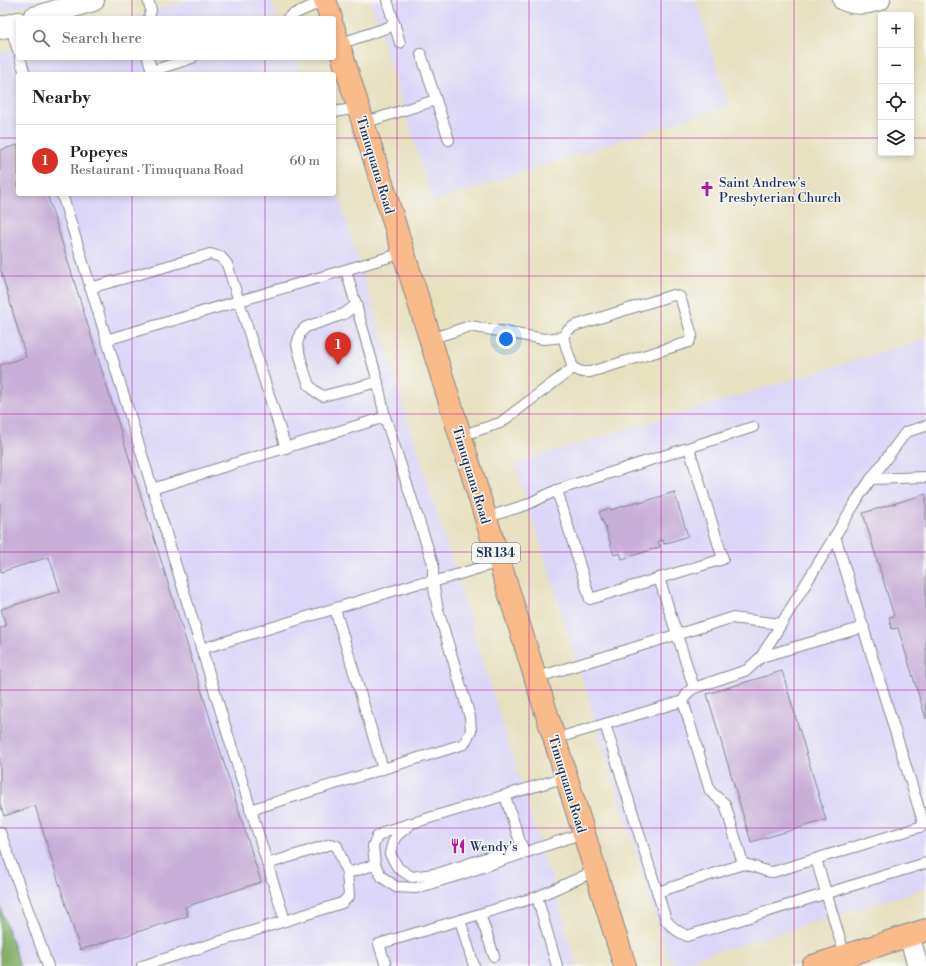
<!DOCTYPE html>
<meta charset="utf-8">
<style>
:root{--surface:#fff;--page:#f2f2f2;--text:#202124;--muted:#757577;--line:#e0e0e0;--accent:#d93025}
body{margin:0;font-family:"Libre Bodoni",serif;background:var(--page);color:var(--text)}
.controls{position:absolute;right:12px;top:12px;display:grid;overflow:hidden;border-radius:4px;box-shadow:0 2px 6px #0003}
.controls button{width:36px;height:36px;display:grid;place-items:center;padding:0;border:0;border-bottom:1px solid var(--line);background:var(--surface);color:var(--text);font:20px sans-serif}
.you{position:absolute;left:506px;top:339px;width:14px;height:14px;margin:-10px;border:3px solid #fff;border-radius:50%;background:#1a73e8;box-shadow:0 0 0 6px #1a73e833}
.badge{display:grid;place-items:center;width:26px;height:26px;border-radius:50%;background:var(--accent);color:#fff;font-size:13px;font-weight:700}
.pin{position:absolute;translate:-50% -33px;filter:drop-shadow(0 1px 2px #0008)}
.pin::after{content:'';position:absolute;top:21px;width:14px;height:12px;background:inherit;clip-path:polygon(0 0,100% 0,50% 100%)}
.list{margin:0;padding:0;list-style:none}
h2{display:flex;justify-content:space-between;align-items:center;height:52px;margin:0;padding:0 16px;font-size:17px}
h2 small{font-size:13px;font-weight:400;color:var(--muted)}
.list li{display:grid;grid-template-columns:26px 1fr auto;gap:12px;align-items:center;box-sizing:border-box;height:72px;padding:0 16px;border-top:1px solid var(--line)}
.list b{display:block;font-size:15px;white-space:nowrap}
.list p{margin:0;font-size:13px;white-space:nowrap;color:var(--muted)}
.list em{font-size:13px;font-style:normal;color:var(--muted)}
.icon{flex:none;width:22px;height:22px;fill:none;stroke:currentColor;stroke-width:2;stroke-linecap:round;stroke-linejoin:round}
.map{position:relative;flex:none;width:926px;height:966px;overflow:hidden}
.search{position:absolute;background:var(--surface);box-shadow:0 2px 6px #0003;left:16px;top:16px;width:320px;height:44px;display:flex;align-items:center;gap:10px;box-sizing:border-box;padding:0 14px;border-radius:4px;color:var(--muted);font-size:15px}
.panel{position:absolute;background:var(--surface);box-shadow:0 2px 6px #0003;left:16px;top:72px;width:320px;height:124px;border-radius:4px}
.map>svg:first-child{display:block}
.built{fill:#dbd6f7}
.forest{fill:#86b168;stroke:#507063}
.building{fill:#c7aed7}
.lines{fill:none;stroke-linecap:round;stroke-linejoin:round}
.service-casing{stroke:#81888e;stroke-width:12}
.minor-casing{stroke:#81888e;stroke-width:22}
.tertiary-casing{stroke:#81888e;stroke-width:24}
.primary-casing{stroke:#81888e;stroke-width:24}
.service{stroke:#fff;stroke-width:10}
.minor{stroke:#fff;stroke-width:20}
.tertiary{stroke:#fff;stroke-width:22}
.primary{stroke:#fabb8b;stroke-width:22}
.grid{fill:none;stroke:#b5179e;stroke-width:1;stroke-opacity:0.55}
.labels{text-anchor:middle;stroke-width:3;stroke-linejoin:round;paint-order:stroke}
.shield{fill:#f6f6f2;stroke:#5d6b8a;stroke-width:1}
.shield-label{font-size:12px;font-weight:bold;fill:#1b2f5e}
.street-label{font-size:13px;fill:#1b2f5e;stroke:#f6f6f2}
.poi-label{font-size:13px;fill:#1b2f5e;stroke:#f6f6f2;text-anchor:start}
</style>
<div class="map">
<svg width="926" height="966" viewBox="0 0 926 966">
<rect width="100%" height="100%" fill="#f6f6f2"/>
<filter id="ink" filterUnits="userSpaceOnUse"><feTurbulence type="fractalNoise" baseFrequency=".025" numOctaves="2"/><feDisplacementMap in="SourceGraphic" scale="8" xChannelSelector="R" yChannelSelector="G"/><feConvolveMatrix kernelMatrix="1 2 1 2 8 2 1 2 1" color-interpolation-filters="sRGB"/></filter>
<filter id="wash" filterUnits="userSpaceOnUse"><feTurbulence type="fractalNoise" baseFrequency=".012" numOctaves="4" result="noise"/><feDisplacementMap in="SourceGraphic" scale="16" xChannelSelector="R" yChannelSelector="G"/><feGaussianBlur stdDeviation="0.9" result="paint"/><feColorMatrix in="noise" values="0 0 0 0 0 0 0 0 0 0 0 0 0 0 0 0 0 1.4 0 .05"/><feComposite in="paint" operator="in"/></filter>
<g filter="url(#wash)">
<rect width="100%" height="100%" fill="#e7e1bf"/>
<!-- built -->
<g class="built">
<polygon points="0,0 40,0 0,14"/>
<polygon points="189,0 271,0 277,18 128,18"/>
<polygon points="370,0 696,0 729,105 433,202"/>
<polygon points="18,49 18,58 296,58 301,74 18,74 18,194 334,194 334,181 549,873 551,873 576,966 20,966 0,906 0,53"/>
<polygon points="926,339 926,888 677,964 669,960 515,463"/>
</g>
<!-- forest -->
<polygon class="forest" points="0,906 20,966 0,966"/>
<g id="blocks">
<!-- building -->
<g class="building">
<polygon points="18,145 18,194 47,194 261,882 185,907 188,916 80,950 35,806 4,816 0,804 0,628 6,626 1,609 60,591 49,557 1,572 0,567 0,365 26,357 0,268 0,150"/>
<polygon points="674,492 688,536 664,544 663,540 658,541 660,547 622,559 620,553 614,555 604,523 603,523 599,512 610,508 611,510 639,501 640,503"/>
<polygon points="926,494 926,719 898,628 892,629 889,617 894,616 863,513"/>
<polygon points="782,671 826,820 751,842 707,694"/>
</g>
</g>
</g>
<g filter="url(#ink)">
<use href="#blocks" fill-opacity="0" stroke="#81888e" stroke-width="1"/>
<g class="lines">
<defs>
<g id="service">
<polyline points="148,0 151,10 149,18"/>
<polyline points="387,0 400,43"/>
<polyline points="288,18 292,15 325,0"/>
<polyline points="10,25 18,51"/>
<polyline points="339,44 395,25"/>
<polyline points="421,54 449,140"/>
<polyline points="20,58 25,74"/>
<polyline points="148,58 152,71"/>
<polyline points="153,74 152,71 192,58"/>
<polyline points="334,112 358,108"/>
<polyline points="363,123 436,100"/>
<polyline points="62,194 285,921"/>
<polyline points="90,288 210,254 221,257 227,264 286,448"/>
<polyline points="357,304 344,314 306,327 300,333 297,345 304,371 309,385 316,392 323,396 378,382"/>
<polyline points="563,337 567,331 574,326 673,295 680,297 692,335 689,342 590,372 582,372 573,368"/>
<polyline points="430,339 470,326 544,339 563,337 573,368 500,423 460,436"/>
<polyline points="106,340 403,253"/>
<polyline points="871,479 926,477"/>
<polyline points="152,489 385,417"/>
<polyline points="557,490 590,599 723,559 689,448"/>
<polyline points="485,518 526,505 557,490 753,427"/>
<polyline points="835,536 924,825"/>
<polyline points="659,578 694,688"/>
<polyline points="335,609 383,769"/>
<polyline points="201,649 419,583 433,582 499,562"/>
<polyline points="761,657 864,627"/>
<polyline points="535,678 731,618 781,624"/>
<path d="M 605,724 L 666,920 C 671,927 678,932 687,936 L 926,863"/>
<polyline points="554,739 683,701 688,692 694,688 747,670 761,657 860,495 871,479 906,432 926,426"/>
<polyline points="566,777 386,831 377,837 373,846 375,865 382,877 396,887 416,888 459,875 583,833"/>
<polyline points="505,796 523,851"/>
<polyline points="250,810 464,744 471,731 470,717 438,610 433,582 433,564 385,417 376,375 346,270"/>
<path d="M 408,827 C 395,836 393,838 390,854 L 398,868 L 412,877 L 440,873 L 522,846"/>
<polyline points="0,832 48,966"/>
<polyline points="816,859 845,956"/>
<path d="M 743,864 C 754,865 763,872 773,872 L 926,825"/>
<polyline points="347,873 375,865"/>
<polyline points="658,892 743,864 725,804 710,791 683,701"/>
<polyline points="537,897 557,966"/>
<polyline points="480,914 494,956"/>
<polyline points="142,966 342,903 349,896 347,873 337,846 331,844 267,864"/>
<polyline points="386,966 379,944 460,920"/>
<polyline points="474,966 460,920 537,897 595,871"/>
</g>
<g id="minor">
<path d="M 843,0 C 855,6 868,4 880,0"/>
<polyline points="909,936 918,966"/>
</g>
<g id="tertiary">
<polyline points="34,18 93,0"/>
<polyline points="0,28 18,23"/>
</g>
<g id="primary">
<polyline points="325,0 331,18"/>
<polyline points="334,29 625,966"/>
<polyline points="813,966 926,930"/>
</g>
</defs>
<!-- service casing -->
<use href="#service" class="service-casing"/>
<!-- minor casing -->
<use href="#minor" class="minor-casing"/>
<!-- tertiary casing -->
<use href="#tertiary" class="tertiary-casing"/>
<!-- primary casing -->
<use href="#primary" class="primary-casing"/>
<!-- service -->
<use href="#service" class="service"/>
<!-- minor -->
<use href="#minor" class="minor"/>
<!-- tertiary -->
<use href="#tertiary" class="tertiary"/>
<!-- primary -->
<use href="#primary" class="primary"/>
</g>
</g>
<!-- grid -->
<path class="grid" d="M 132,0 L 132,18M 265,0 L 265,18M 397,0 L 397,966M 529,0 L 529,966M 661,0 L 661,966M 794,0 L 794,966M 132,58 L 132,74M 265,58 L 265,74M 0,138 L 18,138M 334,138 L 881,138M 911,138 L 926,138M 132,194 L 132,966M 265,194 L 265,966M 0,276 L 926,276M 0,414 L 926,414M 0,552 L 926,552M 0,690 L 926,690M 0,828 L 926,828"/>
<!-- icons -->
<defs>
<symbol id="church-bare" viewBox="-9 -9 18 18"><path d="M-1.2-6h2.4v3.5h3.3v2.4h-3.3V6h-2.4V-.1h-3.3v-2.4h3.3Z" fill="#b5179e" stroke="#f6f6f2" stroke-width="2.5" paint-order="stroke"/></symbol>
<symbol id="restaurant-bare" viewBox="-9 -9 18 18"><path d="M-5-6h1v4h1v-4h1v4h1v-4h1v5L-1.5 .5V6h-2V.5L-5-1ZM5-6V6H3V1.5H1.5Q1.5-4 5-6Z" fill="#b5179e" stroke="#f6f6f2" stroke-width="2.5" paint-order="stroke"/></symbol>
</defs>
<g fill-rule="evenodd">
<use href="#church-bare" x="696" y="178" width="22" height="22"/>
<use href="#restaurant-bare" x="447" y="835" width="22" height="22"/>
</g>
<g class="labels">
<!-- shield labels -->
<rect class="shield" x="472" y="543" width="48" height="20" rx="3"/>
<g class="shield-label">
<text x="496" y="557">SR 134</text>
</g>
<!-- street labels -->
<g class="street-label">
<text transform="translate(376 165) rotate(73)" y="5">Timuquana Road</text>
<text transform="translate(472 475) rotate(73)" y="5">Timuquana Road</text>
<text transform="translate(568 784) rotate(73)" y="5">Timuquana Road</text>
</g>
<!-- poi labels -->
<g class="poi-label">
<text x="719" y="187">Saint Andrew's<tspan x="719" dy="15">Presbyterian Church</tspan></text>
<text x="470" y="851">Wendy's</text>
</g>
</g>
</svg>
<div class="controls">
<button>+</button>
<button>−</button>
<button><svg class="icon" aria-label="locate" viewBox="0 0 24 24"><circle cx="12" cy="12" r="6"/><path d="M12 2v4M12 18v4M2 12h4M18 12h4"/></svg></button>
<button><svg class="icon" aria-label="layers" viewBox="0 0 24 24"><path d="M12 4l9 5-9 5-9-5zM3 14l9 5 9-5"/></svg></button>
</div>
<div class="you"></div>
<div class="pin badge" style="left:338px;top:365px">1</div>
<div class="search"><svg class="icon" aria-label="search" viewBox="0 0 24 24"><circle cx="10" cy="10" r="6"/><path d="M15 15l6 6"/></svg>Search here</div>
<section class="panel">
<h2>Nearby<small></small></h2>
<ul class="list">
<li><span class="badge">1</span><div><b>Popeyes</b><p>Restaurant · Timuquana Road</p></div><em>60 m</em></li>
</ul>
</section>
</div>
